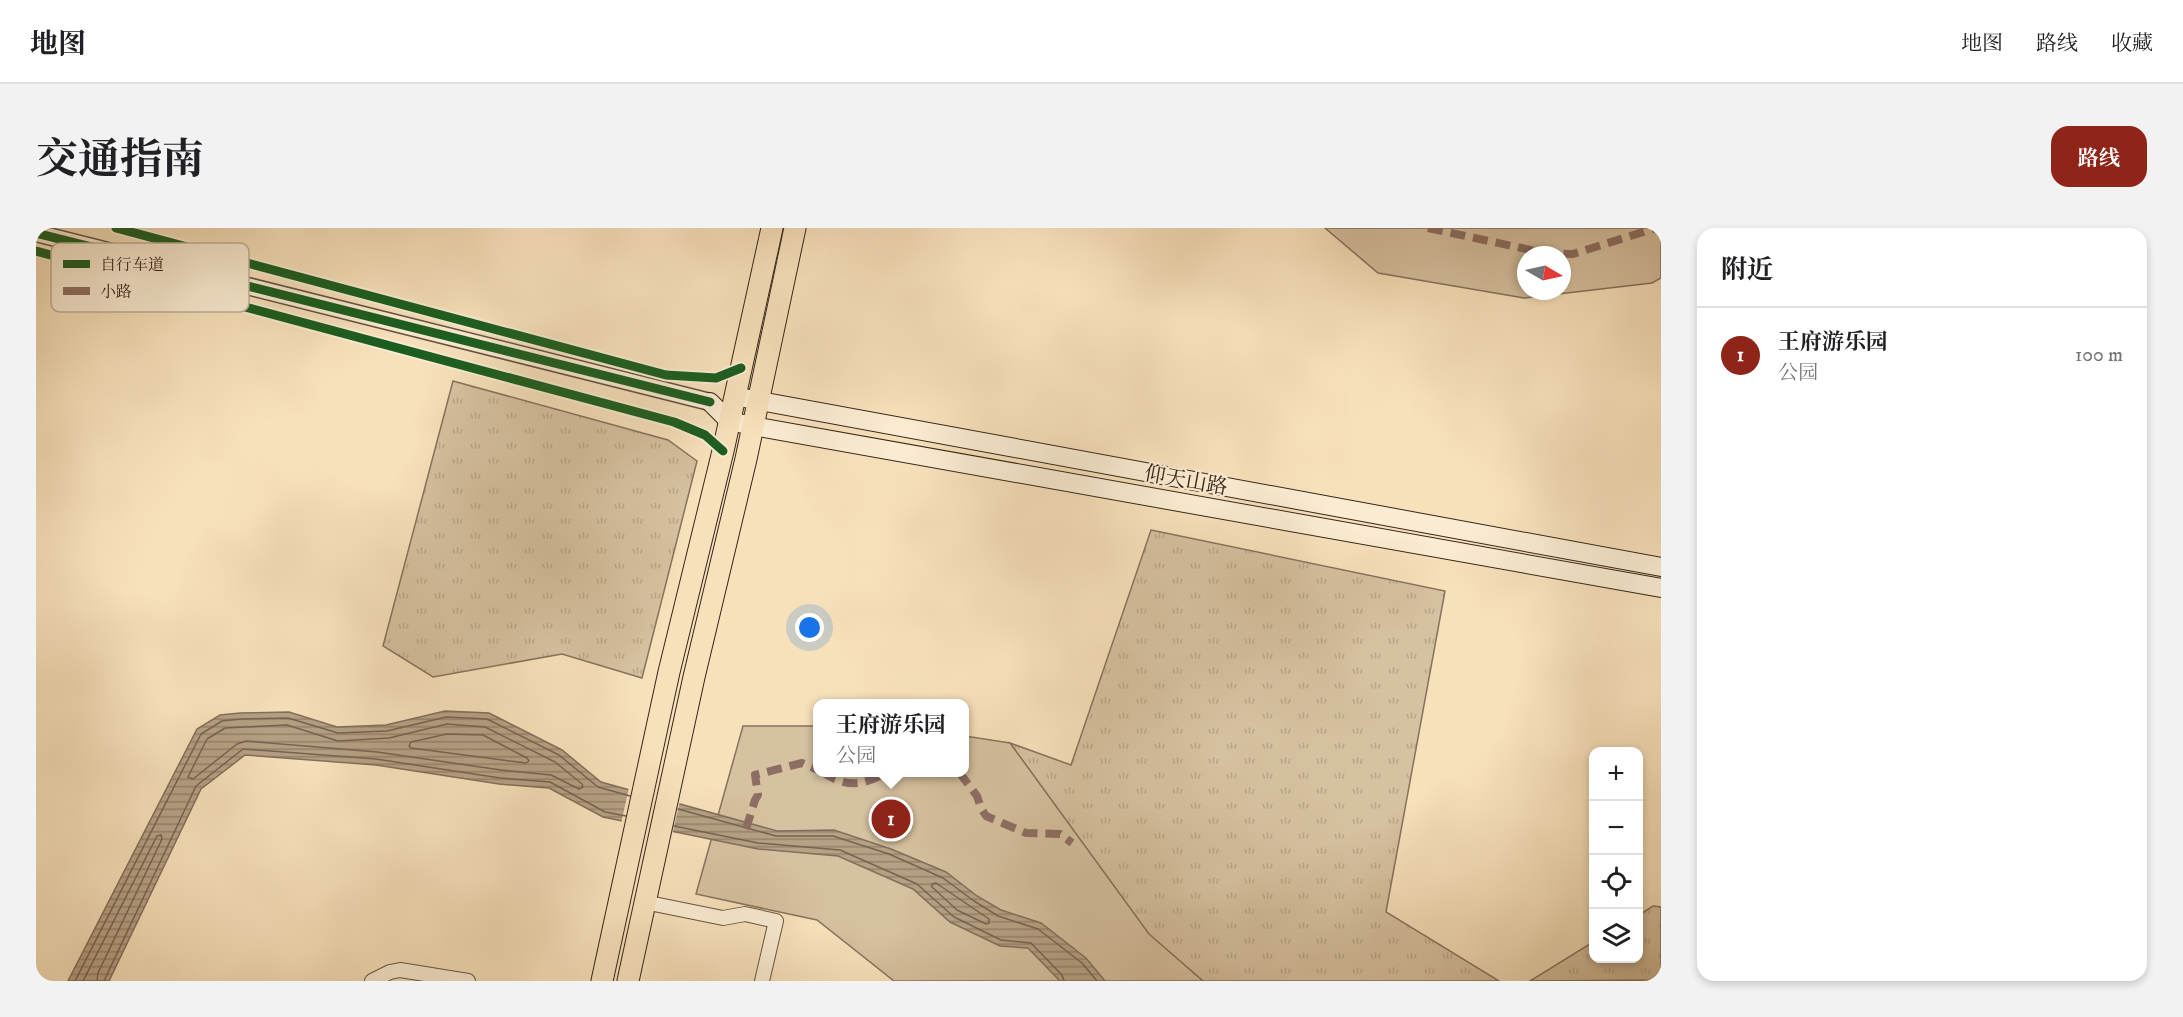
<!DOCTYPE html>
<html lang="zh">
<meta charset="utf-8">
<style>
:root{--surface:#fff;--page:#f2f2f2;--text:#202124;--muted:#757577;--line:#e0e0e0;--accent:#8f2418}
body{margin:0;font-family:"IM FELL DW Pica","Noto Serif SC",serif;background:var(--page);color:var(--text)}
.controls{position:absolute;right:18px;bottom:18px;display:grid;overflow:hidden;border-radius:12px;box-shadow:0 3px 9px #0003}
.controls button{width:54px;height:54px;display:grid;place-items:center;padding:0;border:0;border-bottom:2px solid var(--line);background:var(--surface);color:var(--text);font:30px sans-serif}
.compass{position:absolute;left:1481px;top:18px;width:54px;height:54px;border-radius:50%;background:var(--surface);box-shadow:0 3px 9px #0003;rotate:99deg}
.you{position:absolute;left:774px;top:400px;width:21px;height:21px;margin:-15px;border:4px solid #fff;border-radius:50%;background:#1a73e8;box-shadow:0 0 0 9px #1a73e833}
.badge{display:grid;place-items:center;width:39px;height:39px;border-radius:50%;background:var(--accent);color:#fff;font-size:20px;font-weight:700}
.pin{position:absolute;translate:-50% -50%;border:3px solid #fff;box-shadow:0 2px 6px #0006}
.popup{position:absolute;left:777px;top:471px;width:156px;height:78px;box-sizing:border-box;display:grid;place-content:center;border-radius:12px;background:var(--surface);filter:drop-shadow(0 2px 4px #0005);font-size:20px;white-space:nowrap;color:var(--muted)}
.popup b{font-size:22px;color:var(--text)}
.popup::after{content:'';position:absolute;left:50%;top:100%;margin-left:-12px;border:12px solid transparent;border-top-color:var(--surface)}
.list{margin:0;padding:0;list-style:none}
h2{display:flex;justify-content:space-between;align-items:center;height:78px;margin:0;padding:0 24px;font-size:26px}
h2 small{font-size:20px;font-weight:400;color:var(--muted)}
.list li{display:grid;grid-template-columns:39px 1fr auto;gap:18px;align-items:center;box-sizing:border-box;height:96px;padding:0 24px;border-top:2px solid var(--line)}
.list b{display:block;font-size:22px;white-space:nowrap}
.list p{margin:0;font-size:20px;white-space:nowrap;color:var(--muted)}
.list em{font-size:20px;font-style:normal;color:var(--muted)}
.icon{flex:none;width:33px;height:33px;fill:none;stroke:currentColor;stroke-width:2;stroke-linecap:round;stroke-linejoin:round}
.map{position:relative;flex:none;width:1625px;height:753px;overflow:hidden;border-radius:18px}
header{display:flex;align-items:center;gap:36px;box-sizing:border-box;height:84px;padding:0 30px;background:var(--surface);border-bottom:2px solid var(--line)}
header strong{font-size:28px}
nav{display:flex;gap:33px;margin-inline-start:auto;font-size:21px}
.intro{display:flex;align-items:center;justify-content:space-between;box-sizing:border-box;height:144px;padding:0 36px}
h1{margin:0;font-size:42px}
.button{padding:15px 27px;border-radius:18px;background:var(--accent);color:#fff;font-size:21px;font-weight:700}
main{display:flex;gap:36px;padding:0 36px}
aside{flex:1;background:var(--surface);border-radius:18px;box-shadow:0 3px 9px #0003}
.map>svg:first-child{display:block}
.grass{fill:url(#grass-tufts);stroke:#86735e;stroke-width:1.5}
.park{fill:#d6c1a0;stroke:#86735e;stroke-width:1.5;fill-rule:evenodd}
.water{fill:url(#water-rules);stroke:#836f5b;stroke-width:1.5}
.pier{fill:#f7e1bb}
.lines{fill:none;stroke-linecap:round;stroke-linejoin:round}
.shore{stroke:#766350;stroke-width:1.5}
.minor-casing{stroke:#675443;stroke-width:16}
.tertiary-casing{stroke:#675443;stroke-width:19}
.secondary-casing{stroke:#37251b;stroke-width:20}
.primary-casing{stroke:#37251b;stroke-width:23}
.minor{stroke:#faecd3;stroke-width:14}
.tertiary{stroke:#faecd3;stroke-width:16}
.secondary{stroke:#faecd3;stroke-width:18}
.primary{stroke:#f7e1bb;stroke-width:21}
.quiet{stroke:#8d6e63;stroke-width:8;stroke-dasharray:15 8;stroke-linecap:butt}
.cycleway-casing{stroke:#faecd3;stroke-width:13}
.cycleway{stroke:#1b5e20;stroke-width:9}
.labels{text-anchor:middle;stroke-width:4.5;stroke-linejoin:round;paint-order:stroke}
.street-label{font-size:21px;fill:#37251b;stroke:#faecd3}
.key{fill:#faecd3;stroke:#c0b09c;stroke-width:1.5}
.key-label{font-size:16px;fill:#37251b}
</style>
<header>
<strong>地图</strong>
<nav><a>地图</a><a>路线</a><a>收藏</a></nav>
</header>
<div class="intro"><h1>交通指南</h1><a class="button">路线</a></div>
<main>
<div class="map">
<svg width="1625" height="753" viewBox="0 0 1625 753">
<defs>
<pattern id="grass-tufts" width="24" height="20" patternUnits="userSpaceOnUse" patternTransform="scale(1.5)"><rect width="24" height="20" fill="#d6c1a0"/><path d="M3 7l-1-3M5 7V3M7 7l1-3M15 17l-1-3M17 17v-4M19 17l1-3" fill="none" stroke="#b8a689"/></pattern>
<pattern id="water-rules" width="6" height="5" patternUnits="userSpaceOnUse" patternTransform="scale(1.5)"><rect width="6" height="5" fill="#b6a185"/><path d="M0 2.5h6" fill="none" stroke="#95836c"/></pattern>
</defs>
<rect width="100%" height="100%" fill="#f7e1bb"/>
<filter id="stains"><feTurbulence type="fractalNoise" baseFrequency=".00333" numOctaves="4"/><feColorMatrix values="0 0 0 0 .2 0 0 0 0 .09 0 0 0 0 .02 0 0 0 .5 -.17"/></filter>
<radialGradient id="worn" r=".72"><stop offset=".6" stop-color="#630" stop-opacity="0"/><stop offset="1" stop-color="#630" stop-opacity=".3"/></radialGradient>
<!-- grass -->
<g class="grass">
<polygon points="417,153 632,212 661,233 606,450 526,426 397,449 347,418"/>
<polygon points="1115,302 1409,363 1350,684 1463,753 1167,753 1113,707 974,515 1035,537"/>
<polygon points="1617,678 1625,679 1625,752 1494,753 1557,714 1558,730 1602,730 1603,687"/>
</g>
<!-- park -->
<g class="park">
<path d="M 1289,0 L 1625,0 L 1625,50 L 1616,55 L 1488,70 L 1342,45 ZM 1490,27 L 1526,27 L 1526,63 L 1490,63 Z"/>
<polygon points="707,498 781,498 782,544 928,544 929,508 974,515 1113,706 1167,753 858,753 781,692 660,666"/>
</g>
<!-- water -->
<polygon class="water" points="409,483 453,485 526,522 565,554 741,603 798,602 855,621 910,644 941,668 965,682 1005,695 1050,730 1069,753 1024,753 992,720 964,718 914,694 877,661 802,628 722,621 567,589 513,560 463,556 340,537 209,527 165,561 73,753 32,753 161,501 184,487 204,485 253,484 301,499 350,497"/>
<!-- pier -->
<polygon class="pier" points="593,559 644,573 636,607 585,596"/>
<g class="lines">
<!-- shore -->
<g class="shore">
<polygon points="411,496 449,499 519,534 546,556 547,559 543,561 515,547 465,542 341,524 210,513 201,516 157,551 152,549 171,511 189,500 251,497 302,513 353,510"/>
<polygon points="411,506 447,507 491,530 493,533 490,535 375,520 373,518 375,514"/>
<polyline points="642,581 740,608 797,608 853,626 907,650 938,673 962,688 1002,701 1046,735 1061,753"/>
<polyline points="638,598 722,615 804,622 881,656 918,689 965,712 995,715 1026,747 1028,753"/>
<polygon points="900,655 953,691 953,695 950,696 921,682 896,659 896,656"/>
<polyline points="39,753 165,506 186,493 205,491 252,490 302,505 351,503 410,489 451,491 523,527 562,559 594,568"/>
<polyline points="47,753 121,608 125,607 126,611 62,745 61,753"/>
<polyline points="68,753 160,558 207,521 340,531 464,550 514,554 569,584 590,588"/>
</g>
<defs>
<g id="minor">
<polyline points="608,674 687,690 709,686 740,693 726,753"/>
<polyline points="336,753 354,744 364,742 432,753"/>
</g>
<polyline id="tertiary" points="0,5 674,174"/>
<g id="secondary">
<polyline points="708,170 1625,339"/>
<polyline points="674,174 693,193 717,198 1625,360"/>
</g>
<g id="primary">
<polyline points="566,753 633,444 687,223 736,0"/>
<polyline points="592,753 658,449 710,231 759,0"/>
</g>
</defs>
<!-- minor casing -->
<use href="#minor" class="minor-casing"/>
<!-- tertiary casing -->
<use href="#tertiary" class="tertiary-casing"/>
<!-- secondary casing -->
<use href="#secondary" class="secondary-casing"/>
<!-- primary casing -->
<use href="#primary" class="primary-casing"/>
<!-- minor -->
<use href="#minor" class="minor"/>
<!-- tertiary -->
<use href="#tertiary" class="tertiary"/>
<!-- secondary -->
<use href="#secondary" class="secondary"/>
<!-- primary -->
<use href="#primary" class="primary"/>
<!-- quiet -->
<g class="quiet">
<polyline points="1392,0 1509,25 1537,26 1620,0"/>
<path d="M 786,544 C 811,560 826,558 851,544"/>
<polyline points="923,544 941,568 945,580 950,588 990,605 1024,606 1036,615"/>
<polyline points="710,601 719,572 722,567 719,547 766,535 782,542"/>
</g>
<defs>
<g id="cycleway">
<polyline points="80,0 630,147 680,150 705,140"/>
<polyline points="0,5 674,174"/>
<polyline points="0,23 638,194 669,207 687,223"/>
</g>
</defs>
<!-- cycleway casing -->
<use href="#cycleway" class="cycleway-casing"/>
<!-- cycleway -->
<use href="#cycleway" class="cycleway"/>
</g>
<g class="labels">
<!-- street labels -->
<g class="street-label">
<text transform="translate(1150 252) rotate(10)" y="7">仰天山路</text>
</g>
</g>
<!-- legend -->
<rect x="15" y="15" width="198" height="69" rx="9" class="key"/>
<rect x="27" y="32" width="27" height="8" fill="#1b5e20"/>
<rect x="27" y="59" width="27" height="8" fill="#8d6e63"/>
<g class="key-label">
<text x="64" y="42">自行车道</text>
<text x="64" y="69">小路</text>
</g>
<rect width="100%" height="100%" filter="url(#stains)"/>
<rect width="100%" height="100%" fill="url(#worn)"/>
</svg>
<div class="controls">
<button>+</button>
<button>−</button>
<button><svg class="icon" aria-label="locate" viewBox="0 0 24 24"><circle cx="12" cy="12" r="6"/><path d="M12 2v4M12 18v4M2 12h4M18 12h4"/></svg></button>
<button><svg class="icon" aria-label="layers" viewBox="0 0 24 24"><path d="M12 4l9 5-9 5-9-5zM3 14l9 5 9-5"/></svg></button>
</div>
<svg class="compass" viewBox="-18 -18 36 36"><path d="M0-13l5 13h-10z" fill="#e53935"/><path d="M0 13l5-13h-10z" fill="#757577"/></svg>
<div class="you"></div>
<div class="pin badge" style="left:855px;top:591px">1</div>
<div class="popup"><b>王府游乐园</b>公园</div>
</div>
<aside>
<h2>附近<small></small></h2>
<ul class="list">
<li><span class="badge">1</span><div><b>王府游乐园</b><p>公园</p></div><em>100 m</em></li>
</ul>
</aside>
</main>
